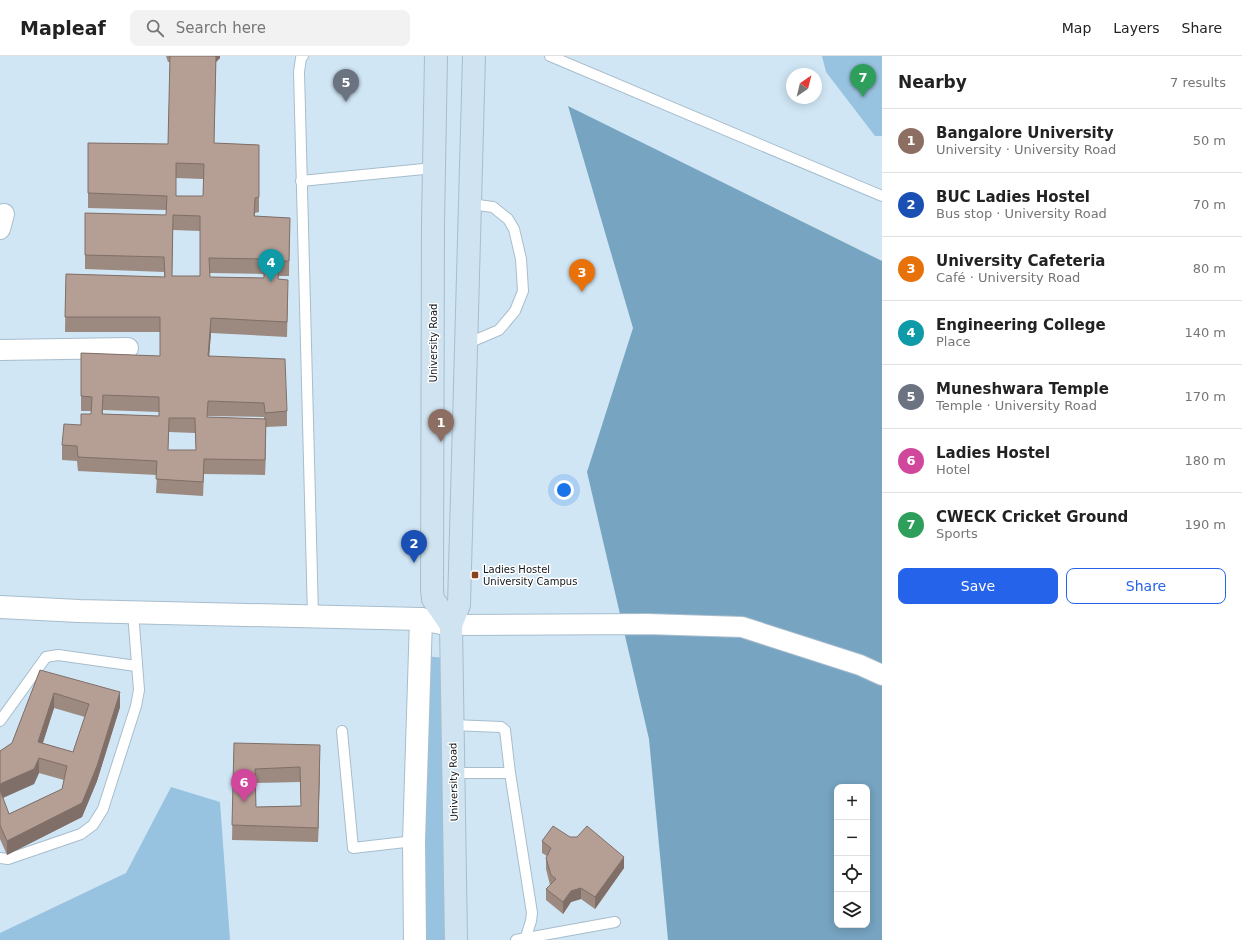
<!DOCTYPE html>
<meta charset="utf-8">
<style>
:root{--surface:#fff;--page:#f2f2f2;--text:#222;--muted:#767676;--line:#e0e0e0;--accent:#2563eb}
body{margin:0;font-family:"DejaVu Sans",sans-serif;background:var(--page);color:var(--text)}
.controls{position:absolute;right:12px;bottom:12px;display:grid;overflow:hidden;border-radius:8px;box-shadow:0 2px 10px #0003}
.controls button{width:36px;height:36px;display:grid;place-items:center;padding:0;border:0;border-bottom:1px solid var(--line);background:var(--surface);color:var(--text);font:20px sans-serif}
.compass{position:absolute;left:786px;top:12px;width:36px;height:36px;border-radius:50%;background:var(--surface);box-shadow:0 2px 10px #0003;rotate:35deg}
.you{position:absolute;left:564px;top:434px;width:14px;height:14px;margin:-10px;border:3px solid #fff;border-radius:50%;background:#1a73e8;box-shadow:0 0 0 6px #1a73e833}
.badge{display:grid;place-items:center;width:26px;height:26px;border-radius:50%;background:var(--accent);color:#fff;font-size:13px;font-weight:700}
.pin{position:absolute;translate:-50% -33px;filter:drop-shadow(0 1px 2px #0008)}
.pin::after{content:'';position:absolute;top:21px;width:14px;height:12px;background:inherit;clip-path:polygon(0 0,100% 0,50% 100%)}
.list{margin:0;padding:0;list-style:none}
h2{display:flex;justify-content:space-between;align-items:center;height:52px;margin:0;padding:0 16px;font-size:17px}
h2 small{font-size:13px;font-weight:400;color:var(--muted)}
.list li{display:grid;grid-template-columns:26px 1fr auto;gap:12px;align-items:center;box-sizing:border-box;height:64px;padding:0 16px;border-top:1px solid var(--line)}
.list b{display:block;font-size:15px;white-space:nowrap}
.list p{margin:0;font-size:13px;white-space:nowrap;color:var(--muted)}
.list em{font-size:13px;font-style:normal;color:var(--muted)}
.actions{display:flex;gap:8px;padding:12px 16px}
.actions a{flex:1;padding:9px 0;border:1px solid var(--accent);border-radius:8px;text-align:center;font-size:14px;color:var(--accent)}
.actions .main{background:var(--accent);color:#fff}
.icon{flex:none;width:22px;height:22px;fill:none;stroke:currentColor;stroke-width:2;stroke-linecap:round;stroke-linejoin:round}
.map{position:relative;flex:none;width:882px;height:884px;overflow:hidden}
header{display:flex;align-items:center;gap:24px;box-sizing:border-box;height:56px;padding:0 20px;background:var(--surface);border-bottom:1px solid var(--line)}
header strong{font-size:19px}
nav{display:flex;gap:22px;margin-inline-start:auto;font-size:14px}
.search{width:280px;height:36px;background:var(--page);display:flex;align-items:center;gap:10px;box-sizing:border-box;padding:0 14px;border-radius:8px;color:var(--muted);font-size:15px}
main{display:flex}
aside{flex:1;background:var(--surface)}
.map>svg:first-child{display:block}
.green{fill:#98c3e0}
.forest{fill:#77a4c1;fill-rule:evenodd}
.lines{fill:none;stroke-linecap:round;stroke-linejoin:round}
.service-casing{stroke:#a8bdcc;stroke-width:12}
.minor-casing{stroke:#a8bdcc;stroke-width:22}
.tertiary-casing{stroke:#a8bdcc;stroke-width:24}
.secondary-casing{stroke:#a8bdcc;stroke-width:24}
.service{stroke:#fff;stroke-width:10}
.minor{stroke:#fff;stroke-width:20}
.tertiary{stroke:#fff;stroke-width:22}
.secondary{stroke:#d0e3f0;stroke-width:22}
.wall{fill:#9c897f;fill-rule:evenodd}
.shaded-wall{fill:#7f6f68}
.building{fill:#b59f94;stroke:#7f6f68;fill-rule:evenodd}
.poi-dot{fill:#88421d;stroke:#fff;stroke-width:1.5}
.labels{text-anchor:middle;stroke-width:3;stroke-linejoin:round;paint-order:stroke}
.street-label{font-size:10px;fill:#0e151a;stroke:#fff}
.poi-label{font-size:10px;fill:#0e151a;stroke:#fff;text-anchor:start}
</style>
<header>
<strong>Mapleaf</strong>
<div class="search"><svg class="icon" aria-label="search" viewBox="0 0 24 24"><circle cx="10" cy="10" r="6"/><path d="M15 15l6 6"/></svg>Search here</div>
<nav><a>Map</a><a>Layers</a><a>Share</a></nav>
</header>
<main>
<div class="map">
<svg width="882" height="884" viewBox="0 0 882 884">
<rect width="100%" height="100%" fill="#d0e6f5"/>
<!-- green -->
<g class="green">
<polygon points="822,0 882,0 882,80 875,80 826,16"/>
<polygon points="426,600 444,602 448,884 426,884 424,723"/>
<polygon points="171,731 220,746 230,884 0,884 0,877 126,817"/>
</g>
<!-- forest -->
<path class="forest" d="M 568,50 L 882,205 L 882,884 L 668,884 L 649,683 L 587,416 L 633,272 ZM 837,731 L 867,731 L 867,869 L 837,869 Z"/>
<g class="lines">
<defs>
<g id="service">
<polyline points="303,0 301,2 299,16 313,560"/>
<polyline points="550,0 882,140"/>
<polyline points="301,125 434,112"/>
<polyline points="466,288 499,274 515,255 523,235 521,203 514,173 508,163 493,151 470,148"/>
<polyline points="0,665 46,601 58,599 136,610"/>
<polyline points="452,669 501,671 505,674 510,717 453,717"/>
<polyline points="342,675 353,792 414,785"/>
<polyline points="510,717 532,857 531,865 525,884"/>
<polyline points="0,802 8,803 81,778 93,769 103,753 136,650 139,634 133,556"/>
<polyline points="516,884 615,866"/>
</g>
<g id="minor">
<polyline points="0,173 4,158"/>
<polyline points="0,294 128,292"/>
<polyline points="451,569 647,568 742,571 860,609 882,619"/>
</g>
<g id="tertiary">
<polyline points="0,551 79,555 421,563 451,569"/>
<polyline points="415,884 414,785 421,563"/>
</g>
<g id="secondary">
<polyline points="436,0 433,167 432,533 433,543 451,569"/>
<polyline points="456,884 451,569 459,549 474,0"/>
</g>
</defs>
<!-- service casing -->
<use href="#service" class="service-casing"/>
<!-- minor casing -->
<use href="#minor" class="minor-casing"/>
<!-- tertiary casing -->
<use href="#tertiary" class="tertiary-casing"/>
<!-- secondary casing -->
<use href="#secondary" class="secondary-casing"/>
<!-- service -->
<use href="#service" class="service"/>
<!-- minor -->
<use href="#minor" class="minor"/>
<!-- tertiary -->
<use href="#tertiary" class="tertiary"/>
<!-- secondary -->
<use href="#secondary" class="secondary"/>
</g>
<!-- wall -->
<g class="wall">
<path d="M 166,0 L 220,0 L 220,2 L 216,6 L 214,87 L 259,89 L 259,156 L 255,157 L 255,160 L 290,162 L 289,220 L 279,220 L 278,223 L 288,239 L 287,281 L 211,277 L 209,300 L 287,355 L 287,370 L 266,371 L 265,419 L 204,418 L 203,440 L 156,437 L 157,419 L 78,415 L 77,405 L 62,404 L 62,389 L 91,358 L 91,355 L 81,355 L 81,297 L 160,300 L 160,276 L 65,276 L 66,218 L 164,221 L 164,216 L 85,213 L 85,157 L 166,159 L 166,154 L 88,152 L 88,87 L 168,88 L 170,6 L 168,6 ZM 176,122 L 203,123 L 203,140 L 176,140 ZM 173,174 L 200,175 L 200,220 L 172,220 ZM 210,217 L 264,218 L 264,222 L 210,221 ZM 103,354 L 159,356 L 159,360 L 103,358 ZM 208,360 L 264,361 L 264,363 L 207,361 ZM 169,376 L 195,377 L 196,394 L 168,394 Z"/>
<path d="M 40,614 L 120,651 L 97,725 L 82,761 L 7,799 L 0,783 L 0,695 L 12,687 ZM 54,652 L 85,661 L 73,696 L 43,687 ZM 39,717 L 64,724 L 62,733 L 9,758 L 3,742 L 34,728 Z"/>
<path d="M 234,687 L 320,704 L 318,786 L 232,784 ZM 300,726 L 301,750 L 256,751 L 256,727 Z"/>
<polygon points="570,781 624,812 595,853 581,843 571,846 563,858 546,844 546,833 550,829 546,813 546,802 547,800 542,797 542,785"/>
</g>
<!-- shaded-wall -->
<g class="shaded-wall">
<polygon points="216,0 220,0 220,2 216,6 214,101"/>
<polygon points="211,262 211,277 208,315 208,300"/>
<polygon points="266,363 266,378 265,419 265,404"/>
<polygon points="120,636 120,651 97,725 82,761 7,799 7,785 97,710"/>
<polygon points="54,637 54,652 38,701 38,686"/>
<polygon points="320,689 320,704 318,786 318,772"/>
<polygon points="39,702 39,717 34,728 0,743 0,728"/>
<polygon points="624,801 624,812 595,853 595,841"/>
<polygon points="581,832 581,843 571,846 563,858 563,846 571,835"/>
</g>
<!-- building -->
<g class="building">
<path d="M 170,0 L 216,0 L 214,87 L 259,89 L 259,141 L 255,142 L 254,160 L 290,162 L 289,205 L 279,205 L 278,223 L 288,224 L 287,266 L 211,262 L 208,300 L 285,303 L 287,355 L 265,357 L 264,347 L 208,345 L 207,361 L 266,363 L 265,404 L 204,403 L 203,426 L 156,423 L 157,405 L 78,401 L 77,390 L 62,389 L 64,368 L 81,369 L 81,358 L 91,358 L 92,341 L 81,340 L 81,297 L 160,300 L 160,261 L 65,261 L 66,218 L 165,221 L 164,201 L 85,199 L 85,157 L 166,159 L 167,140 L 88,137 L 88,87 L 168,88 ZM 176,107 L 204,108 L 203,140 L 176,140 ZM 173,159 L 200,160 L 200,220 L 172,220 ZM 209,202 L 264,203 L 264,222 L 210,221 ZM 103,339 L 159,341 L 159,360 L 102,358 ZM 169,362 L 195,362 L 196,394 L 168,394 Z"/>
<path d="M 40,614 L 120,636 L 97,710 L 82,747 L 7,785 L 0,769 L 0,734 L 9,758 L 62,733 L 67,710 L 39,702 L 34,713 L 0,728 L 0,695 L 12,687 ZM 54,637 L 89,648 L 73,696 L 38,686 Z"/>
<path d="M 234,687 L 320,689 L 318,772 L 232,769 ZM 300,711 L 301,750 L 256,751 L 255,713 Z"/>
<polygon points="553,770 570,781 577,781 587,770 624,801 595,841 581,832 571,835 563,846 546,833 556,823 551,819 546,802 551,792 542,785"/>
</g>
<!-- markers -->
<rect class="poi-dot" x="471" y="515" width="8" height="8" rx="2"/>
<g class="labels">
<!-- street labels -->
<g class="street-label">
<text transform="translate(433 287) rotate(-90)" y="4">University Road</text>
<text transform="translate(453 726) rotate(-91)" y="4">University Road</text>
</g>
<!-- poi labels -->
<g class="poi-label">
<text x="483" y="517">Ladies Hostel<tspan x="483" dy="12">University Campus</tspan></text>
</g>
</g>
</svg>
<div class="controls">
<button>+</button>
<button>−</button>
<button><svg class="icon" aria-label="locate" viewBox="0 0 24 24"><circle cx="12" cy="12" r="6"/><path d="M12 2v4M12 18v4M2 12h4M18 12h4"/></svg></button>
<button><svg class="icon" aria-label="layers" viewBox="0 0 24 24"><path d="M12 4l9 5-9 5-9-5zM3 14l9 5 9-5"/></svg></button>
</div>
<svg class="compass" viewBox="-18 -18 36 36"><path d="M0-13l5 13h-10z" fill="#e53935"/><path d="M0 13l5-13h-10z" fill="#767676"/></svg>
<div class="you"></div>
<div class="pin badge" style="left:441px;top:386px;background:#8d6e63">1</div>
<div class="pin badge" style="left:414px;top:507px;background:#1a4fb4">2</div>
<div class="pin badge" style="left:582px;top:236px;background:#e8710a">3</div>
<div class="pin badge" style="left:271px;top:226px;background:#0f9aa8">4</div>
<div class="pin badge" style="left:346px;top:46px;background:#6b7280">5</div>
<div class="pin badge" style="left:244px;top:746px;background:#d1479c">6</div>
<div class="pin badge" style="left:863px;top:41px;background:#2e9e5b">7</div>
</div>
<aside>
<h2>Nearby<small>7 results</small></h2>
<ul class="list">
<li><span class="badge" style="background:#8d6e63">1</span><div><b>Bangalore University</b><p>University · University Road</p></div><em>50 m</em></li>
<li><span class="badge" style="background:#1a4fb4">2</span><div><b>BUC Ladies Hostel</b><p>Bus stop · University Road</p></div><em>70 m</em></li>
<li><span class="badge" style="background:#e8710a">3</span><div><b>University Cafeteria</b><p>Café · University Road</p></div><em>80 m</em></li>
<li><span class="badge" style="background:#0f9aa8">4</span><div><b>Engineering College</b><p>Place</p></div><em>140 m</em></li>
<li><span class="badge" style="background:#6b7280">5</span><div><b>Muneshwara Temple</b><p>Temple · University Road</p></div><em>170 m</em></li>
<li><span class="badge" style="background:#d1479c">6</span><div><b>Ladies Hostel</b><p>Hotel</p></div><em>180 m</em></li>
<li><span class="badge" style="background:#2e9e5b">7</span><div><b>CWECK Cricket Ground</b><p>Sports</p></div><em>190 m</em></li>
</ul>
<div class="actions"><a class="main">Save</a><a>Share</a></div>
</aside>
</main>
